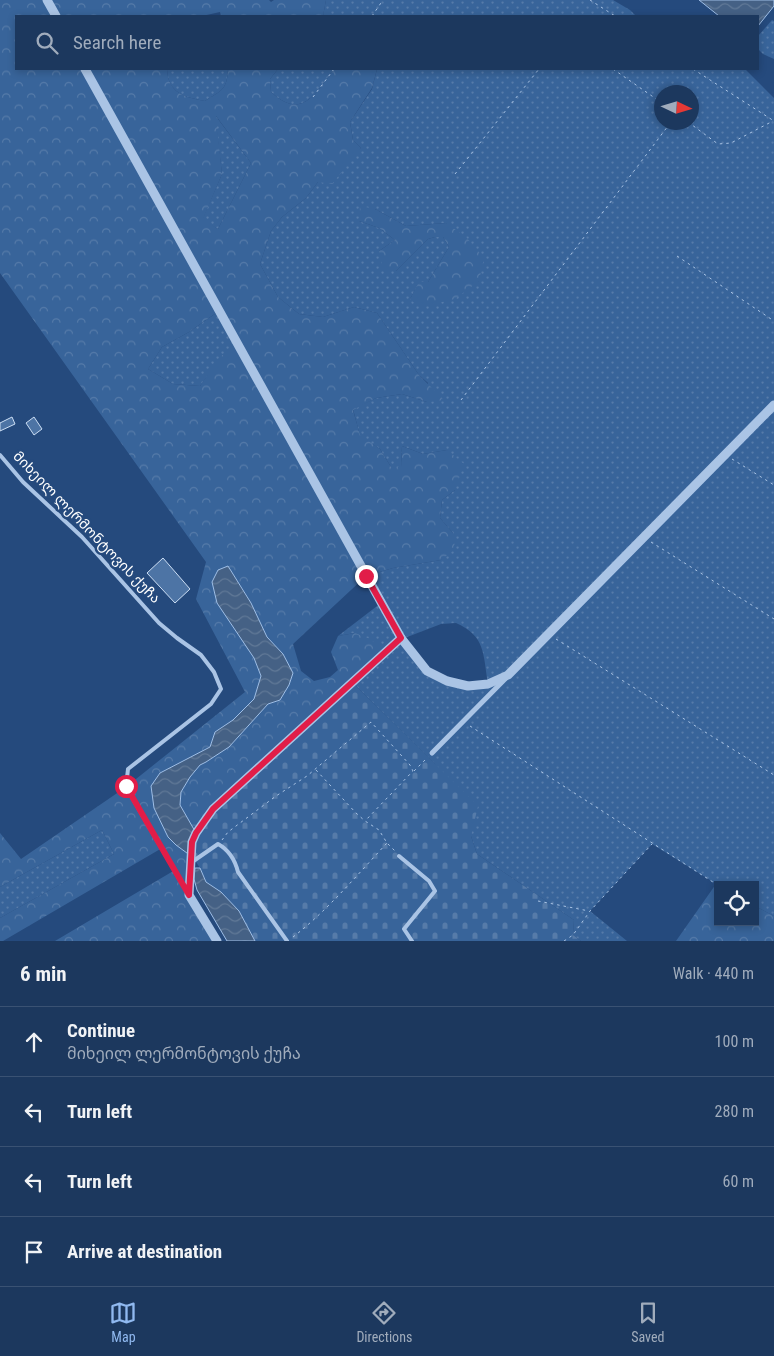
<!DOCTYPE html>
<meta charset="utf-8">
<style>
:root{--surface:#1c385e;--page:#253f64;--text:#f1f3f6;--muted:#a0acbc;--line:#3a5273;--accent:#90b9f0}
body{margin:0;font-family:"Roboto Condensed","Noto Sans Georgian",sans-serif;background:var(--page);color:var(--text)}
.controls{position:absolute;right:15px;bottom:15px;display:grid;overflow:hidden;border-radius:0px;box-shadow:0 2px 8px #0003}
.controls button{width:45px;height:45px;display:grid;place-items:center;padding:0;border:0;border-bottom:1px solid var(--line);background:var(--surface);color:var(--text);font:25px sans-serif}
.compass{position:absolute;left:654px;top:85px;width:45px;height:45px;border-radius:50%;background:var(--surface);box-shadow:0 2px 8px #0003;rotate:94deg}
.stop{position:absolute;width:15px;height:15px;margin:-11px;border:4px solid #e11d48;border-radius:50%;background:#fff}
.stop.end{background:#e11d48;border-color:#fff;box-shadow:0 1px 5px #0008}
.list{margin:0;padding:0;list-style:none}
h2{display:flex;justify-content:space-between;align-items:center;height:65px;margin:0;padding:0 20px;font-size:21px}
h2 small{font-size:16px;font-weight:400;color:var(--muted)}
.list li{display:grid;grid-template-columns:32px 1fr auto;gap:15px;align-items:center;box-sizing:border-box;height:70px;padding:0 20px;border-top:1px solid var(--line)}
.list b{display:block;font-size:19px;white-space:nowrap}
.list p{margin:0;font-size:16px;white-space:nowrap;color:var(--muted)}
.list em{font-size:16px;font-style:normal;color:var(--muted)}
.icon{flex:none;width:28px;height:28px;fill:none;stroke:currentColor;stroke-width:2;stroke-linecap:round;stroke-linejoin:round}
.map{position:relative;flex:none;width:774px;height:941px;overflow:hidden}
.search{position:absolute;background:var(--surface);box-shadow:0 2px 8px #0003;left:15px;right:15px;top:15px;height:55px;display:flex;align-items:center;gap:12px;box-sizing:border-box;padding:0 18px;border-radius:0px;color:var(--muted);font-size:19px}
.sheet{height:345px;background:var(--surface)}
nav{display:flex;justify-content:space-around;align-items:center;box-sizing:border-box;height:70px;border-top:1px solid var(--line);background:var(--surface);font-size:14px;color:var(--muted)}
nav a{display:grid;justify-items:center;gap:2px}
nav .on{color:var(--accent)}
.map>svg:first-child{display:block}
.grass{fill:url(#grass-dots);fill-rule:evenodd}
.forest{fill:url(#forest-crowns);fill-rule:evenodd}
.cemetery{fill:url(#cemetery-stones)}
.water{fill:url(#water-waves);stroke:#9ebee6}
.building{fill:#4d74a5;stroke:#ccdef4}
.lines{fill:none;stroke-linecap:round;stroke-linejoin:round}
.path{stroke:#aac4e5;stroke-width:1;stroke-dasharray:2.5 4;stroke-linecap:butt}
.service{stroke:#aac4e5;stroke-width:4}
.minor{stroke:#aac4e5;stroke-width:5}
.tertiary{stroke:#aac4e5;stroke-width:9}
.route{stroke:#e11d48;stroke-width:6}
.labels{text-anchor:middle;stroke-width:5;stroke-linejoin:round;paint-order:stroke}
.street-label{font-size:14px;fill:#fff;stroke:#254a7d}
</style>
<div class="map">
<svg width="774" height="941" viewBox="0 0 774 941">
<defs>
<pattern id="grass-dots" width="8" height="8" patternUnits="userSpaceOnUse" patternTransform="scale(1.25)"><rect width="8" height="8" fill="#38649a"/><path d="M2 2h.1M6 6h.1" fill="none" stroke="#567ba9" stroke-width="1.8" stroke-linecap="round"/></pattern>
<pattern id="forest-crowns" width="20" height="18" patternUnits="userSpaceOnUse" patternTransform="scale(1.25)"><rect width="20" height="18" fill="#38649a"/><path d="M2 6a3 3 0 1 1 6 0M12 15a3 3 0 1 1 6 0" fill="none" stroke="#567ba9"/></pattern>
<pattern id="cemetery-stones" width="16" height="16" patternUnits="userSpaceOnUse" patternTransform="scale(1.25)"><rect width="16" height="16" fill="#38649a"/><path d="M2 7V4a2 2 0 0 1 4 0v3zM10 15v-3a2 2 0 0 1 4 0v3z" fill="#567ba9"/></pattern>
<pattern id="water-waves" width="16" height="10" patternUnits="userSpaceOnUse" patternTransform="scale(1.25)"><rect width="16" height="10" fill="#456185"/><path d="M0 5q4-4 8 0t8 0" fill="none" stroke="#617997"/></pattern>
</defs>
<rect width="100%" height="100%" fill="#254a7d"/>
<!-- grass -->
<g class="grass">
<polygon points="326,0 613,0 630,10 636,16 323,16"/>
<polygon points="772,20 774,21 774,59 763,54 758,49 758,36"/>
<path d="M 167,69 L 228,69 C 227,90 222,90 205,101 C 184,97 168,93 167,69 Z"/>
<path d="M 278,69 L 334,69 C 316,93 302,121 271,92 L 270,79 Z"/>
<path d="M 377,69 L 745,69 L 774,98 L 774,916 L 755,906 L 755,885 L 718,885 L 652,844 L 590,911 L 627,941 L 581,941 L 573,935 L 574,920 L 477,854 L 471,836 L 435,764 L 352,682 L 355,633 L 338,636 L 381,603 L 366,576 L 393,568 L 441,560 L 453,533 L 440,518 L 442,500 L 455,490 L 447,450 L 423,454 L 402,446 L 401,468 L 391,467 L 380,449 L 360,436 L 353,409 L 376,398 L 402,394 L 427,402 L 428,383 L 419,375 L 377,313 L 354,307 L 323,317 L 299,314 L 278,297 L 260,264 L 271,231 L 282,217 L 306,198 L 318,182 L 361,148 L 353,140 L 350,122 L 372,89 ZM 662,92 L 692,92 L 692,122 L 662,122 ZM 375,209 L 406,226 L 446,223 L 479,281 L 410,299 L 419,283 L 428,282 L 449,247 L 443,237 L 435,237 L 428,239 L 396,271 L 379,251 L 395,240 L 379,228 L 359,221 ZM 456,623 C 486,636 483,655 488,684 L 447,681 L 427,671 L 402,639 L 441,624 Z"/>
<polygon points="215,115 251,163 218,229 202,220 222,174"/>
<polygon points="219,311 238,345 209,374 200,386 173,384 148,369 162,347 189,332"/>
<polygon points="102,830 114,854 0,918 0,887"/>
</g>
<!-- forest -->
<g class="forest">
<path d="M 0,0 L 269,0 L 271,2 L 274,0 L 326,0 L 323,16 L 221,16 L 220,12 L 202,16 L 16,16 L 16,69 L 167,69 C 168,93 184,97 205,101 C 222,90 227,90 228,69 L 278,69 L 270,79 L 271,92 C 302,121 316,93 334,69 L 377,69 L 372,88 L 350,122 L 353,140 L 361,148 L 332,184 L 318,182 L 306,198 L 282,217 L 271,231 L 260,264 L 278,297 L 299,314 L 323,317 L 354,307 L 377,313 L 419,375 L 444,400 L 427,402 L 402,394 L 376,398 L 353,410 L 360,435 L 380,449 L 391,467 L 401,467 L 402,446 L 423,454 L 447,450 L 464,464 L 455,490 L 442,500 L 440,518 L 453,533 L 455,549 L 441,560 L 393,568 L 366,576 L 293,644 L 301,671 L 314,681 L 330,677 L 338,670 L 331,652 L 338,636 L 355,633 L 370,639 L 386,652 L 196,833 L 180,805 L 181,792 L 190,777 L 200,765 L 206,762 L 229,747 L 268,704 L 280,700 L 283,654 L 267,637 L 249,599 L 228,566 L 238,632 L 254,658 L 261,676 L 254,699 L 233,720 L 215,732 L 210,747 L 160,773 L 154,808 L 162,822 L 191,856 L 189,895 L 217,941 L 55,941 L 175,870 L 162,848 L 3,941 L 0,941 L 0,918 L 114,854 L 102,830 L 0,887 L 0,833 L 21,859 L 126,787 L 245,692 L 196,599 L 206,562 L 0,273 ZM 216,116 L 251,163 L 218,229 L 203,219 L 222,174 ZM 219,311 L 238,344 L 220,357 L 200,386 L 173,384 L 148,369 L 162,347 L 189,332 Z"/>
<polygon points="360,206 375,209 406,226 446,223 466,237 484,258 479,281 455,299 433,304 417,305 410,299 419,282 428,282 449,247 443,237 435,237 428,239 396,271 383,269 379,251 395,240 379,228 359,221"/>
<polygon points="716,884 718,885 718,922 755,922 755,906 774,916 774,941 676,941"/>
</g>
<!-- cemetery -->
<polygon class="cemetery" points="352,682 478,806 471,836 477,854 574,920 573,935 581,941 255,941 239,911 221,892 206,882 200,868 192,856 192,842 213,809"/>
<!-- water -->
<g class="water">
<polygon points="699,0 774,0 774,6 758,26 758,16 719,16"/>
<polygon points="228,566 251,603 267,637 283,654 293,673 289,685 280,700 268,704 229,747 206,762 200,765 190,777 181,792 180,805 196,833 191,856 176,845 168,837 154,808 151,786 160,773 210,747 215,732 233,720 254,699 261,676 254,658 217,603 212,582 218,570"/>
<polygon points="195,868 200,868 206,882 221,892 239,911 255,941 227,941 197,890 194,879"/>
</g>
<!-- building -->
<g class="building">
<polygon points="12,417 15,424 0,431 0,423"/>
<polygon points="34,417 42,429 34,435 26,423"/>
<polygon points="163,558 190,589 175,603 147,573"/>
</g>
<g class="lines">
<!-- path -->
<g class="path">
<polyline points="590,0 615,16"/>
<polyline points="372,16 383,0"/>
<polyline points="613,69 662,103"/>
<polyline points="693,69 774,121"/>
<polyline points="313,97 334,69"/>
<polyline points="688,122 718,144 731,143 773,121"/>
<polyline points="455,174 539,69"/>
<polyline points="677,256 774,321"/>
<polyline points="461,400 671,122"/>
<polyline points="732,459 774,485"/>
<polyline points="651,542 774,619"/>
<polyline points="556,639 774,775"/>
<polyline points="470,726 716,884"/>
<polyline points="316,770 356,813 365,821 379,830 387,843 396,852"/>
<polyline points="414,771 427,758"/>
<polyline points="222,840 228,832 276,796 307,776 371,722 410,765 413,771 365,821"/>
<polyline points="538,901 589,911"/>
<path d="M 293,937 C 328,910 357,875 387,843"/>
<polyline points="564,941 573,935 590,911 652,844"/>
</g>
<!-- service -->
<g class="service">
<polyline points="0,455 23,482 82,537 159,623 177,638 201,655 214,672 221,689 211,704 128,769 126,787 187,892"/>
<polyline points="399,856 429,881 435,891 404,929 412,941"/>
<path d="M 192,862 L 218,844 C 229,850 235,860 238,872 L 287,941"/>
</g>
<!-- minor -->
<polyline class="minor" points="432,753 506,678"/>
<!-- tertiary -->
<g class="tertiary">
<polyline points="47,0 56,16"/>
<polyline points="85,69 401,638 213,809 196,833 192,842 189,895 217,941"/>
<polyline points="401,638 427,671 447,681 468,686 488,684 508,675 774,405"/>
</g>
</g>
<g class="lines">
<!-- route -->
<polyline class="route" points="126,786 189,895 192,842 196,833 213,809 401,638 366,576"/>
</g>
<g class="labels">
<!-- street labels -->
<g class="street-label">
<text transform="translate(87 527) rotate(46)" y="5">მიხეილ ლერმონტოვის ქუჩა</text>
</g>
</g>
</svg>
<div class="controls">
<button><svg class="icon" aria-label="locate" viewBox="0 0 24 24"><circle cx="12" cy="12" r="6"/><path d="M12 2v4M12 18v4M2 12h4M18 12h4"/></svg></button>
</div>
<svg class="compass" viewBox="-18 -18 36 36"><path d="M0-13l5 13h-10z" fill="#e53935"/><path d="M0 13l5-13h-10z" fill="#a0acbc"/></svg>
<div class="stop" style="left:126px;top:786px"></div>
<div class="stop end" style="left:366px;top:576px"></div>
<div class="search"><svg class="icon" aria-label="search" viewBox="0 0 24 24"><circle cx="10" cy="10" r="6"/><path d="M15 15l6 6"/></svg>Search here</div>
</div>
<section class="sheet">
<h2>6 min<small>Walk · 440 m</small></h2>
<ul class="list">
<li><svg class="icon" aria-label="ahead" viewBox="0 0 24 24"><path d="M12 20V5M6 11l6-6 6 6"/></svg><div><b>Continue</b><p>მიხეილ ლერმონტოვის ქუჩა</p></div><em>100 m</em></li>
<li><svg class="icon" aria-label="left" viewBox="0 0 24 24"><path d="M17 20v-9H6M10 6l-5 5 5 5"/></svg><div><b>Turn left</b></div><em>280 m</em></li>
<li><svg class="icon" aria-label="left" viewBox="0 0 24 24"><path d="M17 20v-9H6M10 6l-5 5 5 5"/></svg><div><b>Turn left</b></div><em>60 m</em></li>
<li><svg class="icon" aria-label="arrive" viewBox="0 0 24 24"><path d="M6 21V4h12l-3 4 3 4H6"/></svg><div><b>Arrive at destination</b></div></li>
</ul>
</section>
<nav>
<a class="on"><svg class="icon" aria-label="map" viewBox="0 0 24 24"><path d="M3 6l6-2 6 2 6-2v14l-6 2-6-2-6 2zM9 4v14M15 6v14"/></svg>Map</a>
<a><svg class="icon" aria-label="directions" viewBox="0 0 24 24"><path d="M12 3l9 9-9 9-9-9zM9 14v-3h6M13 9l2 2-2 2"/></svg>Directions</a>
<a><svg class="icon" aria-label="saved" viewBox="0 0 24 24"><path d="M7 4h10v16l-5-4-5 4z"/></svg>Saved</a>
</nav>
